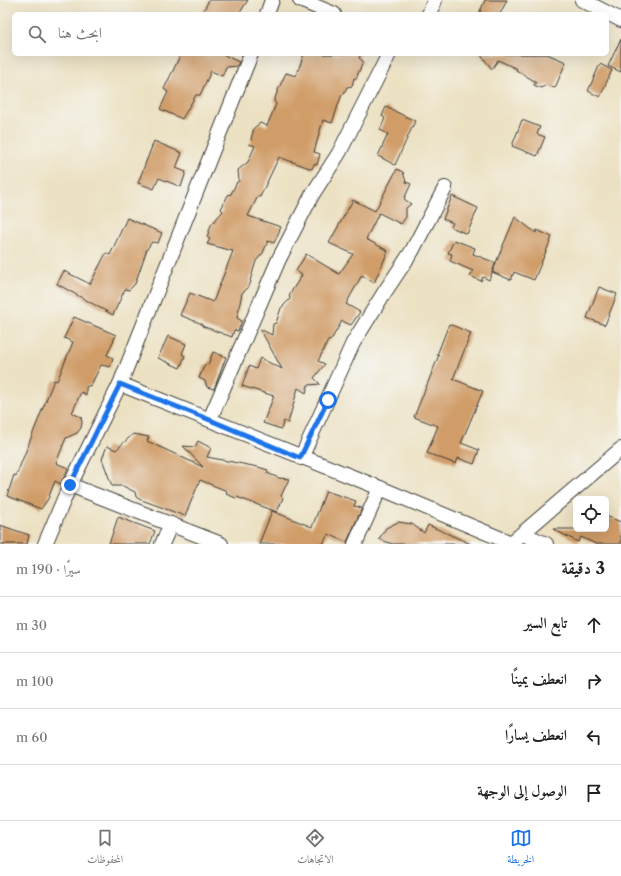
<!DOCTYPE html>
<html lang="ar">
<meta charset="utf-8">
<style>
:root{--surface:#fff;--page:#f6f6f6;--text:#202124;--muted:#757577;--line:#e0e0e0;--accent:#1a73e8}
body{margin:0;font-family:"Libre Caslon Text",Amiri,serif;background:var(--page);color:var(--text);direction:rtl}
.controls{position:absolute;right:12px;bottom:12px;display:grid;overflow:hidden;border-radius:6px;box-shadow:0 4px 16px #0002}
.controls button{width:36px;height:36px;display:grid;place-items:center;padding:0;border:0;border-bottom:1px solid var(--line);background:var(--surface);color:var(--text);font:20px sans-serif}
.stop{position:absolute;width:12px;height:12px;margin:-9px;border:3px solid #1a73e8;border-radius:50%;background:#fff}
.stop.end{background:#1a73e8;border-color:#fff;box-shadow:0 1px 4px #0008}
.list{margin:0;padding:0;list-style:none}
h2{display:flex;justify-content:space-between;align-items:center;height:52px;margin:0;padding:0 16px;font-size:17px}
h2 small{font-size:13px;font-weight:400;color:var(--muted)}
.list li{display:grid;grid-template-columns:26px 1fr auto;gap:12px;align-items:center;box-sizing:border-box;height:56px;padding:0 16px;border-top:1px solid var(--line)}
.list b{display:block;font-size:15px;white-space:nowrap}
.list em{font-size:13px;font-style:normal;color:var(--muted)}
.icon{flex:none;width:22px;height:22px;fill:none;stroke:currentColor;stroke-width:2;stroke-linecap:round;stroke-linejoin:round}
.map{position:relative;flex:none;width:621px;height:544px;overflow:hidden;direction:ltr}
.search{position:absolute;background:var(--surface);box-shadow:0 4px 16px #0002;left:12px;right:12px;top:12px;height:44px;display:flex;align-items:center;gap:10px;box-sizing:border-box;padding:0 14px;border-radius:6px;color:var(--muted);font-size:15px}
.sheet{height:276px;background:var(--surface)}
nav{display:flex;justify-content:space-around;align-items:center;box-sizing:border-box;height:56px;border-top:1px solid var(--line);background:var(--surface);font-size:11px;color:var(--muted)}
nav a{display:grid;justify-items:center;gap:2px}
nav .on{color:var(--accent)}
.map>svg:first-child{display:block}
.building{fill:#d09c67}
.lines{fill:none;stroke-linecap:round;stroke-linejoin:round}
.minor-casing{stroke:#3b3a35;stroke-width:16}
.minor{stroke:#fff;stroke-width:14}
.route{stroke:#1a73e8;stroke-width:5}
</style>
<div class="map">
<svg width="621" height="544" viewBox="0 0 621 544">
<rect width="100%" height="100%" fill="#f6f6f2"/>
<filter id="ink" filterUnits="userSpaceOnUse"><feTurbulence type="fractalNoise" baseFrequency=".025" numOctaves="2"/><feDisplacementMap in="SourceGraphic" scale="8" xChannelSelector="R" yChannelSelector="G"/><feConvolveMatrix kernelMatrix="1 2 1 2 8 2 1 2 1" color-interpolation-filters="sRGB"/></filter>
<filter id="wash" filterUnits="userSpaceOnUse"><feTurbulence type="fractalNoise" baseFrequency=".012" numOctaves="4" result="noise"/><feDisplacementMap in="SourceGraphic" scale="16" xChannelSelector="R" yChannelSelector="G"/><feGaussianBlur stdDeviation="0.9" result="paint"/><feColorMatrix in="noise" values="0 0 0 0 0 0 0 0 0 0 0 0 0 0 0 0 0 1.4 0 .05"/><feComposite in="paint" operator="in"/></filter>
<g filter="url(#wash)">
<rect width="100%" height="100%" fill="#ece1c3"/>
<g id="blocks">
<!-- building -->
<g class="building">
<polygon points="209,0 248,0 239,14 202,14"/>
<polygon points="485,0 507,0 500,14 479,14"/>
<polygon points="621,39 621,72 608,66"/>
<polygon points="181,54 222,54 239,62 237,66 226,67 222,76 211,71 200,95 196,95 182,119 160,109 168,92 164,89"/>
<polygon points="304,54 361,54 359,58 363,61 356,79 354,78 352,86 347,87 343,95 342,94 332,123 323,120 314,152 320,154 317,165 314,164 312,169 279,157 260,197 258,196 248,216 281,227 274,243 268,241 263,253 256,261 250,281 251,282 248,288 242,293 237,318 242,321 238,331 234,330 232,337 202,326 202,324 180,315 190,293 213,302 233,251 207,244 210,239 207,237 211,225 223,211 221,209 228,195 231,194 237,182 239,181 238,170 248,162 255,146 249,144 252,141 251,139 254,128 260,123 267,126 276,104 274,101 278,90 286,73 296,76"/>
<polygon points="480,54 547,54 566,62 555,88 546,85 541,88 534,85 536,82 516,70 517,69 498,60 492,69"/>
<polygon points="600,64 612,70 600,97 588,91"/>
<polygon points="386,107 415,121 395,165 378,156 388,134 380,130 385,118 382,116"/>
<polygon points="522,120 540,127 537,134 545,137 537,156 512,146"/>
<polygon points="154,141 182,153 176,168 186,172 181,187 159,178 154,189 138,183"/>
<polygon points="397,169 403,172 406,182 411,184 404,199 411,204 406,208 406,217 401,224 379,213 366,239 388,251 374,283 362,275 346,304 360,312 351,325 342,321 331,340 328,341 318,361 325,364 314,378 320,384 308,385 306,393 298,388 288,423 284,421 281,429 263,423 274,396 242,386 249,366 256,369 260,358 282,369 260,329 272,335 273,324 276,323 281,308 290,299 289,295 302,275 296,271 306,254 339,274 353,254 329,243 339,225 353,200 375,211"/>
<polygon points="452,196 478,208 467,234 451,227 453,223 443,219"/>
<polygon points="515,217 536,233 537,230 552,237 534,280 514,272 511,280 492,272"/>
<polygon points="127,218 162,233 158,243 152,242 147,249 135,284 129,290 125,289 113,315 57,284 64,271 90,284 106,253 110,255"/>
<polygon points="454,240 475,248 473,254 496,263 489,280 483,277 481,281 470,276 473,271 450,261 452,254 448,253"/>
<polygon points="599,287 617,294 605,325 587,318"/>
<polygon points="74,317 116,335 107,355 113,358 110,367 101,365 91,385 86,387 86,395 81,392 72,413 81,417 82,423 81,428 77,433 66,438 56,463 68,468 61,484 55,481 48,499 41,509 7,496 14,475 16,476 54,380 57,381 73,342 64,338"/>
<polygon points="449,324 471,333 453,379 483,391 461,443 479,450 474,464 458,458 456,464 427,453 438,426 414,417 439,355 437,355"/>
<polygon points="168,336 186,344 182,354 185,356 180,368 158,358"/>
<polygon points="213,352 226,357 214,389 207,387 205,381 199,378 205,364 208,365"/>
<polygon points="133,434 149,437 147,441 203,467 183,446 195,447 198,441 211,448 207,457 258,467 268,470 267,473 279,478 289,479 281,496 283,498 277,512 237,497 236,498 226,494 227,491 200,480 185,516 139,499 136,497 135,492 123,486 112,486 102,459 107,446 116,450"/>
<polygon points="326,491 356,501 354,506 362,508 347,542 328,534 323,544 259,544 272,511 312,527"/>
<polygon points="606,516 621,522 621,544 596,544 581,537 578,542 553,529 606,529"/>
<polygon points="118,517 155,531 150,544 109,544"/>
<polygon points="398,522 412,524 424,533 428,525 471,544 392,544 379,539 386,528"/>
<polygon points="0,525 29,535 27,544 0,544"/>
</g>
</g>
</g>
<g filter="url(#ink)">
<use href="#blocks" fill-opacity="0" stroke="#3b3a35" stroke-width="1"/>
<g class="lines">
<defs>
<g id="minor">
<polyline points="300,0 334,14"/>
<polyline points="582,0 621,20"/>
<polyline points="267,14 272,0"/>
<polyline points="429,14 435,0"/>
<polyline points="120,384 380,488 511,543"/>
<polyline points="210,419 279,259 312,195 339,153 389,54"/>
<polyline points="301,458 353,343 384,293 412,251 445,188"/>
<polyline points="70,485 221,544"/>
<polyline points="523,534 546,544"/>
<polyline points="45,544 70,485 120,384 251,54"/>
<polyline points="162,544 171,524"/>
<polyline points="355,544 380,488"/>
<polyline points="510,544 621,449"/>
</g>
</defs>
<!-- minor casing -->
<use href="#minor" class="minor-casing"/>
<!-- minor -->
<use href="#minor" class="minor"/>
</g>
</g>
<g class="lines" filter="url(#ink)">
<!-- route -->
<polyline class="route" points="70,485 120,384 210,420 300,458 328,400"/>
</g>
</svg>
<div class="controls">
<button><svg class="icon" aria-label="locate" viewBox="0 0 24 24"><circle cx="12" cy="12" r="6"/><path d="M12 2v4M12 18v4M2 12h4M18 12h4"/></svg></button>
</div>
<div class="stop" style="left:328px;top:400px"></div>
<div class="stop end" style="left:70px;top:485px"></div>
<div class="search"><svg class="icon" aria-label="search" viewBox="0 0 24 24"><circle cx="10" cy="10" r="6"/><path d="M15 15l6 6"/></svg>ابحث هنا</div>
</div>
<section class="sheet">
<h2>3 دقيقة<small>سيرًا · 190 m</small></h2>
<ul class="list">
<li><svg class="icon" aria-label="ahead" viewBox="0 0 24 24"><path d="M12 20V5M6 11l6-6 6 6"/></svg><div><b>تابع السير</b></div><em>30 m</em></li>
<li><svg class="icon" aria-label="right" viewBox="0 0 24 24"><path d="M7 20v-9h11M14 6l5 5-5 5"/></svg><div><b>انعطف يمينًا</b></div><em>100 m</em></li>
<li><svg class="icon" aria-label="left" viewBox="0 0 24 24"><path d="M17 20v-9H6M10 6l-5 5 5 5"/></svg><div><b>انعطف يسارًا</b></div><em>60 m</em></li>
<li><svg class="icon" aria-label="arrive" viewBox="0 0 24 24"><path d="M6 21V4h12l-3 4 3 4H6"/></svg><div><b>الوصول إلى الوجهة</b></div></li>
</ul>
</section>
<nav>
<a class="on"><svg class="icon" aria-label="map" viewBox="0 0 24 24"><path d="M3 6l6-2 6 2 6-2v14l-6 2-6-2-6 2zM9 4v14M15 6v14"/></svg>الخريطة</a>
<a><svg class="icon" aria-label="directions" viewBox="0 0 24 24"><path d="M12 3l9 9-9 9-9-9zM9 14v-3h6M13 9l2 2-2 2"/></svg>الاتجاهات</a>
<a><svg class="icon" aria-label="saved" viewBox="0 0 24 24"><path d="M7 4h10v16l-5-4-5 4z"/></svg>المحفوظات</a>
</nav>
